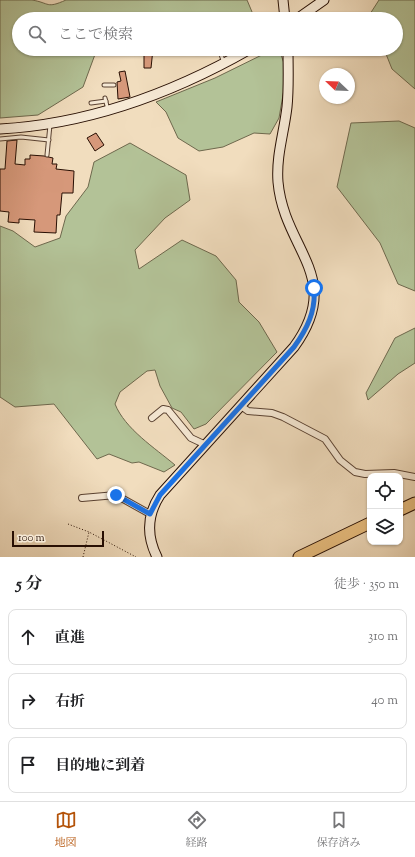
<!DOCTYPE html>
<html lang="ja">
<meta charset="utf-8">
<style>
:root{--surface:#fff;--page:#f6f6f6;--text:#202124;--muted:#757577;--line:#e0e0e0;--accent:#b45309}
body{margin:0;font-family:"Sorts Mill Goudy","Noto Serif JP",serif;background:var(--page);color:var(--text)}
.controls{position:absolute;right:12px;bottom:12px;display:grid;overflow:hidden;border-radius:8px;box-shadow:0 1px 3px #0004}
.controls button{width:36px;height:36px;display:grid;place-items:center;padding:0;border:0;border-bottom:1px solid var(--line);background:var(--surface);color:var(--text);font:20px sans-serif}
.compass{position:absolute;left:319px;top:68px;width:36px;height:36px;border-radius:50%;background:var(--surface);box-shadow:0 1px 3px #0004;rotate:293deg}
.scale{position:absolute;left:12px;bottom:10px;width:92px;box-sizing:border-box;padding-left:4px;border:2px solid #280f03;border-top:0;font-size:11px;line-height:14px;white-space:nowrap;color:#280f03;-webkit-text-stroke:3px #f6e9d5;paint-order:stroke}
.stop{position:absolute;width:12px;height:12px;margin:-9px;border:3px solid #1a73e8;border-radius:50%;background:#fff}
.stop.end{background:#1a73e8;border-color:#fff;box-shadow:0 1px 4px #0008}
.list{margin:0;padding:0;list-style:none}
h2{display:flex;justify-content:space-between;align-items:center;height:52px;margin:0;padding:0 16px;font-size:17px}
h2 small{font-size:13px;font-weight:400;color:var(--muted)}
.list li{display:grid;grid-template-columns:26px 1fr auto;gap:12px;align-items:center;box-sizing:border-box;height:56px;margin:0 8px 8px;padding:0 8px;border:1px solid var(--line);border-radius:8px}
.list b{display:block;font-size:15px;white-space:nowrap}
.list em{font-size:13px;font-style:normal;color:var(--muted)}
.icon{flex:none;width:22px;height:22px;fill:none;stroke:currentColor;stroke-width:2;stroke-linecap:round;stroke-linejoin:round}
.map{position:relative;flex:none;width:415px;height:557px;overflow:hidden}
.search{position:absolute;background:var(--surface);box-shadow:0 1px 3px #0004;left:12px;right:12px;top:12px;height:44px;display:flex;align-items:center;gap:10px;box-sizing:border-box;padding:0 14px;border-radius:22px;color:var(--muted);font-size:15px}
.sheet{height:244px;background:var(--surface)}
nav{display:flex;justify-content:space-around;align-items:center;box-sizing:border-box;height:56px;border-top:1px solid var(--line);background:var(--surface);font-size:11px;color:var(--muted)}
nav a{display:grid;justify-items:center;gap:2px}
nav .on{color:var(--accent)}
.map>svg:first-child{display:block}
.green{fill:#b3c297;stroke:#6e684d}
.building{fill:#d6987a;stroke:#280f03}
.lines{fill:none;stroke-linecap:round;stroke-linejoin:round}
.lane-casing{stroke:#5a4232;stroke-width:5}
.street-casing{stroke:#5a4232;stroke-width:8}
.secondary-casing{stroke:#280f03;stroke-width:11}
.highway-casing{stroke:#280f03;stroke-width:13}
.path{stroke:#280f03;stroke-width:1;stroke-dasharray:1 2;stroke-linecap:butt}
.lane{stroke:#f6e9d5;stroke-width:3}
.street{stroke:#f6e9d5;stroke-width:6}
.secondary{stroke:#f6e9d5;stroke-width:9}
.highway{stroke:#e8be7f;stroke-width:11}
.route{stroke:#1a73e8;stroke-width:5}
</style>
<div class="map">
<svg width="415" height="557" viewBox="0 0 415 557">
<rect width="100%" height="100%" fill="#f1ddbe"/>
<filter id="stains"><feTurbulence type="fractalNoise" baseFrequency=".005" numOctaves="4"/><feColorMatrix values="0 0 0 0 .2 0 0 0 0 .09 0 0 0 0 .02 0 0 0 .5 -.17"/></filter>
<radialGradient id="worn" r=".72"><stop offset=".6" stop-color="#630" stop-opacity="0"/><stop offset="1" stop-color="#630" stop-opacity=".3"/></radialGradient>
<!-- green -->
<g class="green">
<path d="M 0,0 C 10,0 22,0 32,0 C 50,3 46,9 66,0 L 247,0 L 255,19 L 214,19 L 209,14 L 198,19 L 19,19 L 19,49 L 97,49 L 83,87 L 38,115 L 0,118 Z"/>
<polygon points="379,0 415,0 415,89 392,69 384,49 396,49 396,19 372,19 370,14"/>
<polygon points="274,49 279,49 287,72 279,118 270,134 254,133 223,147 199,151 178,138 166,112 156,102 215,78"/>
<polygon points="399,121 415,128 415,291 398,284 380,243 337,187 351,123"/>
<path d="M 130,143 L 186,175 L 190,200 L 165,218 L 135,250 L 139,269 L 182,240 L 216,256 L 236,280 L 239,302 L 259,322 L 277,352 L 206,424 L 194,429 L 181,412 L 172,408 L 160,386 L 155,370 L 147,371 L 120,392 L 115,404 C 125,429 155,448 175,465 L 164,472 L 139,462 L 132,463 L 109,454 L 97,459 L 54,404 L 15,407 L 0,397 L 0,226 L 13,231 L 35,247 L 60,238 L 66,216 L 88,187 L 94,162 Z"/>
<polygon points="415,328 415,363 398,374 368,400 366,393 395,338"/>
</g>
<!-- building -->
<g class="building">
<polygon points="144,49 153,49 151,68 144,68"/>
<polygon points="125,71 130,97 118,99 117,82 121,81 119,72"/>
<polygon points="96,133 104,145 95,151 87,138"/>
<polygon points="17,140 15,164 25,165 25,159 30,159 30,155 44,156 53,158 52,164 57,164 56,169 74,171 73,193 62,193 60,215 57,215 56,233 34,232 35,220 19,219 19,223 8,222 9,212 0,211 0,169 5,169 7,141"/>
</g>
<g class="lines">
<defs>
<g id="lane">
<polyline points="219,49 224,63"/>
<polyline points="104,85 114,85"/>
<polyline points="105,98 108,110"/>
<polyline points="91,103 106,101"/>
<polyline points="0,139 21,137 49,140"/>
<polyline points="47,155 50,125"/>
</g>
<g id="street">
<polyline points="241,406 248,411 272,413 283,417 325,439 340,460 355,472 365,474 394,473 415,477"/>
<polyline points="152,418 163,409 168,410 191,438 206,445"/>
<polyline points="82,498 116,495 150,514"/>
</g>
<g id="secondary">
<polyline points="283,0 285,19"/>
<polyline points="297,19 324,0"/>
<path d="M 0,129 C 90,124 173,93 250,49"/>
<path d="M 157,557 C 146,535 147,515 160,495 L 294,347 C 345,277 284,250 278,182 C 276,156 284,133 287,107 C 289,88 288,68 288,49"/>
</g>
<g id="highway">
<polyline points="400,510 415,503"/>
<polyline points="299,557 370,523"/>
</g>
</defs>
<!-- lane casing -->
<use href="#lane" class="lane-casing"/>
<!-- street casing -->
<use href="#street" class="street-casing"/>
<!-- secondary casing -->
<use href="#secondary" class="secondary-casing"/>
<!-- highway casing -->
<use href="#highway" class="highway-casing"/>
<!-- path -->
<g class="path">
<polyline points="68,524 89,532 136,557"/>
<polyline points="83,557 89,532"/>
</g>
<!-- lane -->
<use href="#lane" class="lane"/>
<!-- street -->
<use href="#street" class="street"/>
<!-- secondary -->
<use href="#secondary" class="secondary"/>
<!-- highway -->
<use href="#highway" class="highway"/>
</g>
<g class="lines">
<!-- route -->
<path class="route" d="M 116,495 L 150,514 L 160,495 L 294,347 C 307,329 316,311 314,288"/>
</g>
<rect width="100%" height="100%" filter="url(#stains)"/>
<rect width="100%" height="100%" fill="url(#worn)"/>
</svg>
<div class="controls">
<button><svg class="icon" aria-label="locate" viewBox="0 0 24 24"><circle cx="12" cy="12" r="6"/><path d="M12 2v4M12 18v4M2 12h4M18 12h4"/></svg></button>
<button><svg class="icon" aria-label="layers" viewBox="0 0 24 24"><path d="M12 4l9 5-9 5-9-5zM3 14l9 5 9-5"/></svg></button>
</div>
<svg class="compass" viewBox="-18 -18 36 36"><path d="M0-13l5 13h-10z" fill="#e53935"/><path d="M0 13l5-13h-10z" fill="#757577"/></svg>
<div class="scale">100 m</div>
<div class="stop" style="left:314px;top:288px"></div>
<div class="stop end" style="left:116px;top:495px"></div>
<div class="search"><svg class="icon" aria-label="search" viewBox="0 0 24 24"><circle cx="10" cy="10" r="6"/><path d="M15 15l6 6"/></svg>ここで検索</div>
</div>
<section class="sheet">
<h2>5 分<small>徒歩 · 350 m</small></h2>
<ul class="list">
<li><svg class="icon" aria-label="ahead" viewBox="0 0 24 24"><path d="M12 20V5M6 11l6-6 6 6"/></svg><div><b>直進</b></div><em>310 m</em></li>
<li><svg class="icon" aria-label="right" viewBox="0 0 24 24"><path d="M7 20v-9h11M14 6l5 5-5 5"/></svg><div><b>右折</b></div><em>40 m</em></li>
<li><svg class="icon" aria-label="arrive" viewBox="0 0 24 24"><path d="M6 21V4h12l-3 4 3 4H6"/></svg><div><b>目的地に到着</b></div></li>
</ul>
</section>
<nav>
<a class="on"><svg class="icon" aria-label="map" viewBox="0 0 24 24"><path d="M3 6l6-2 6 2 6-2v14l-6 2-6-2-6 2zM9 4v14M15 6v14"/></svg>地図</a>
<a><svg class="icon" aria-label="directions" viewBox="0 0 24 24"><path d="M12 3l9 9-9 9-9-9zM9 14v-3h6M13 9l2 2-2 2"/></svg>経路</a>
<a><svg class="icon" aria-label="saved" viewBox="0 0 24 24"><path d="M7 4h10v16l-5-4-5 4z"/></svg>保存済み</a>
</nav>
